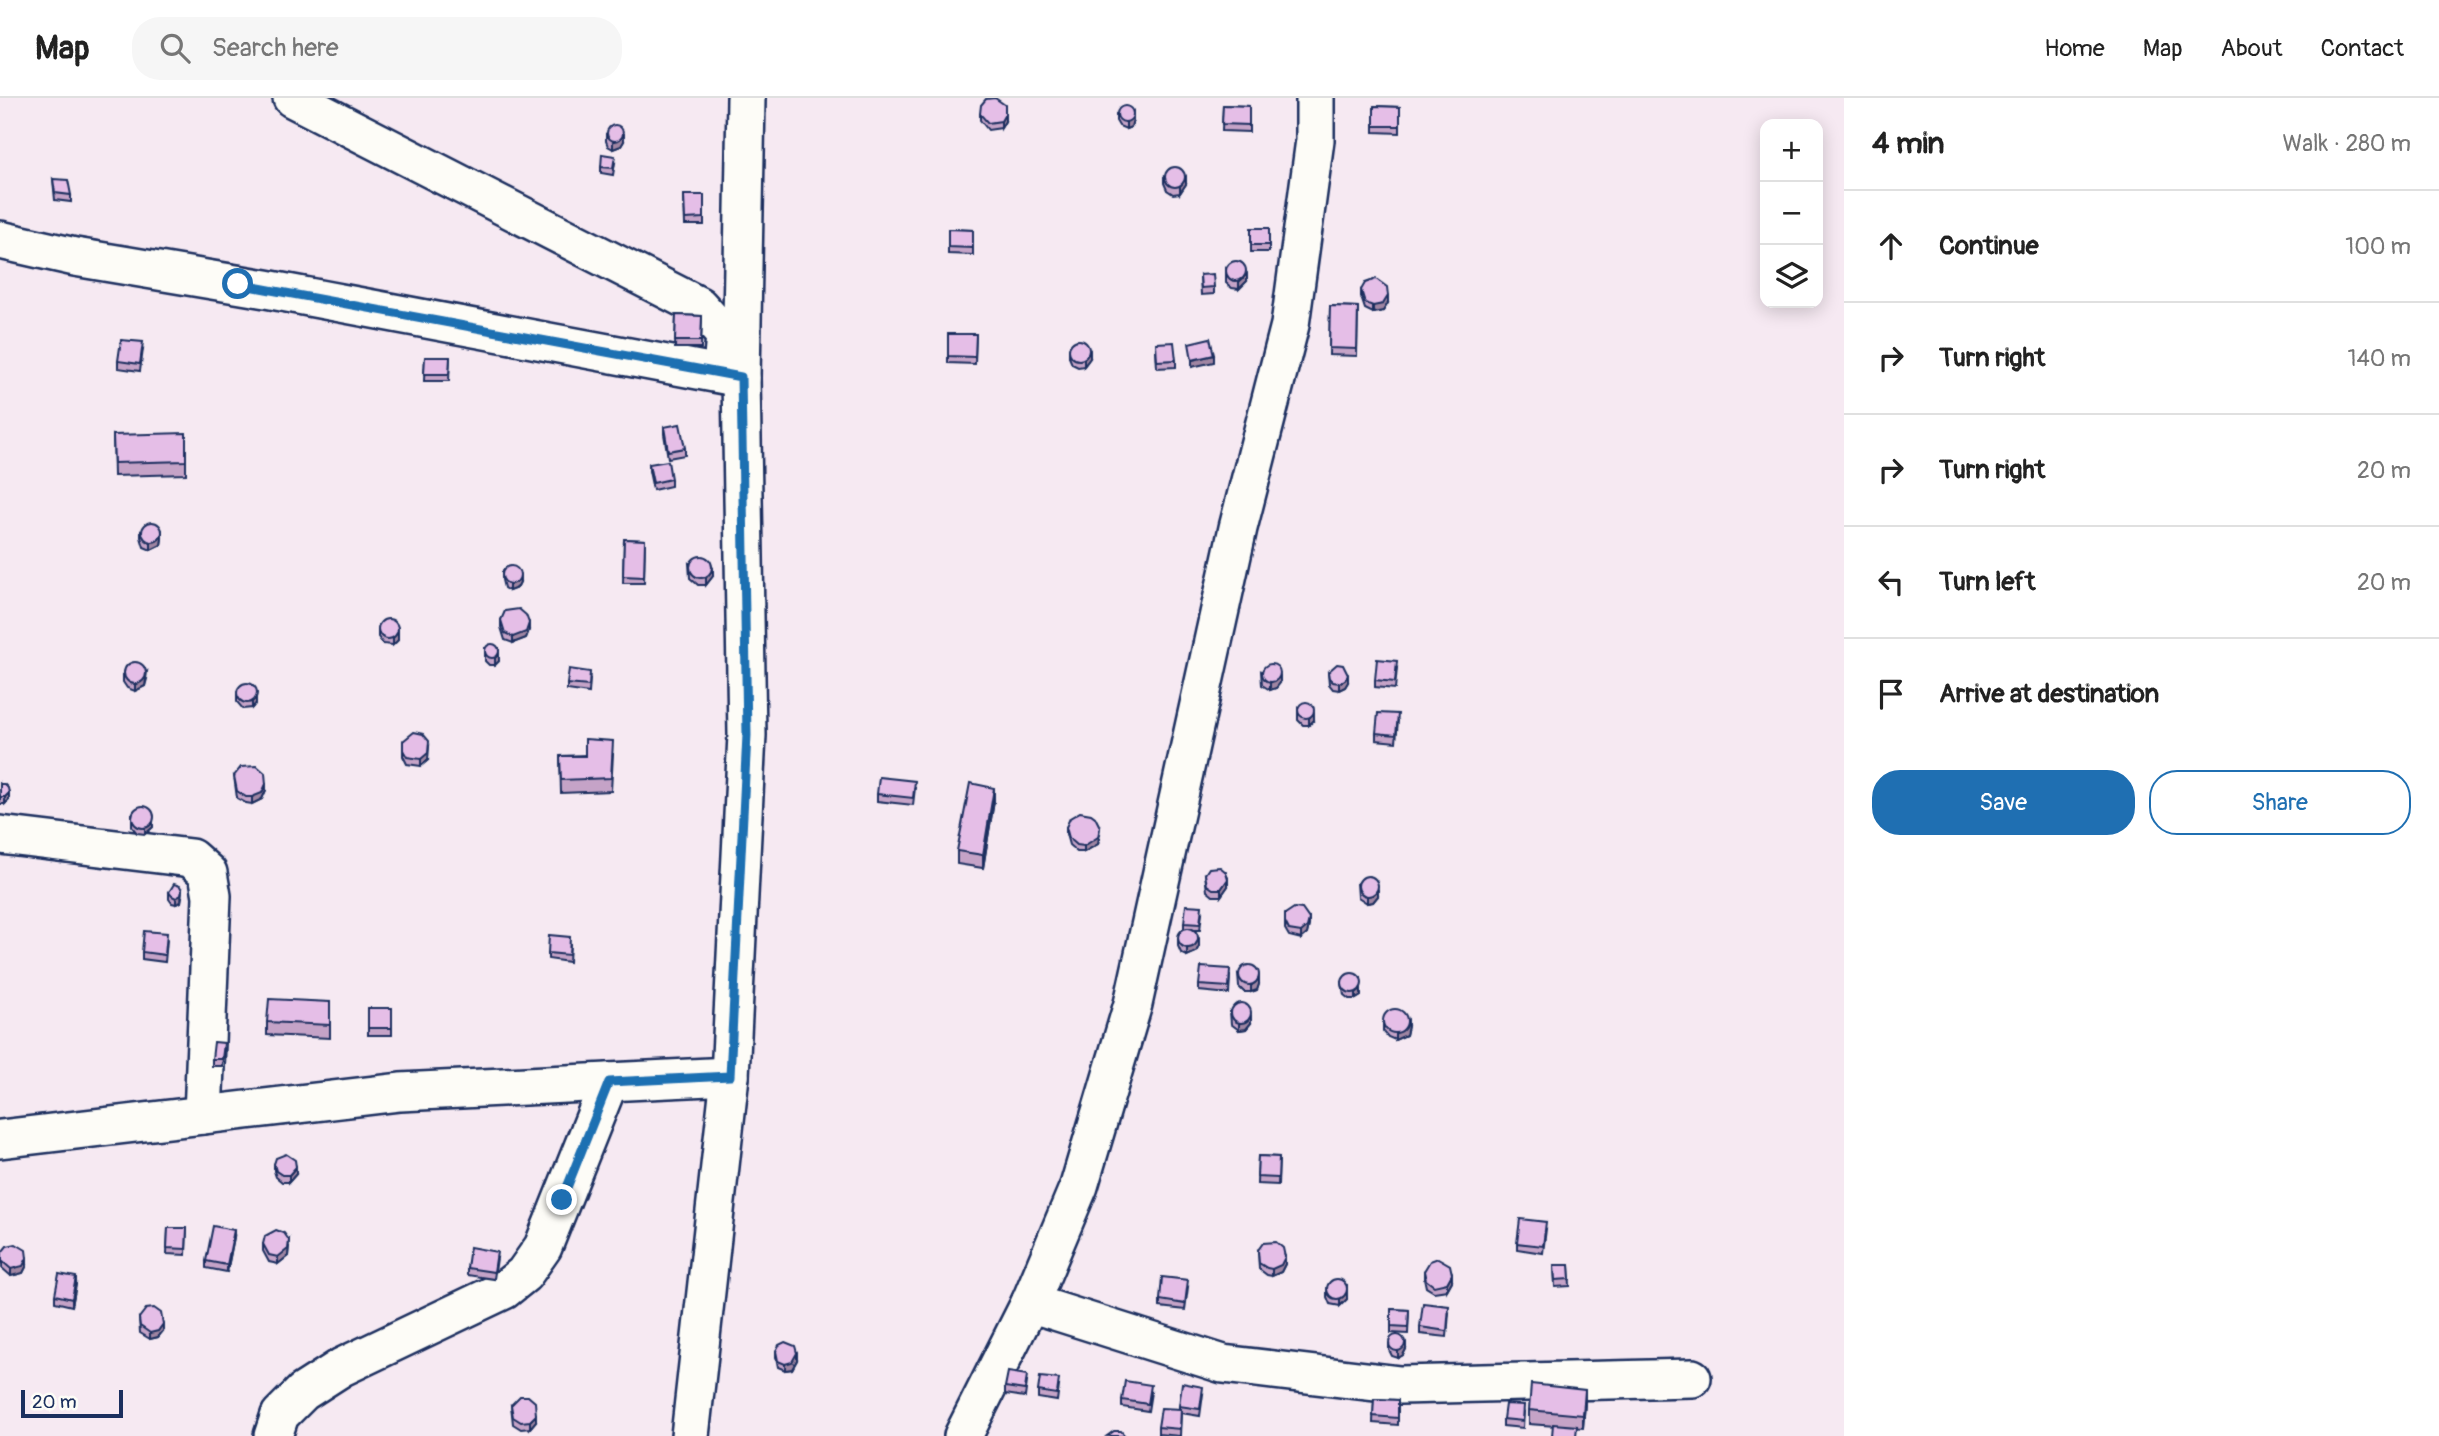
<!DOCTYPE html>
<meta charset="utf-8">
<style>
:root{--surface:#fff;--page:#f6f6f6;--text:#222;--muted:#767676;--line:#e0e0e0;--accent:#1f6fb2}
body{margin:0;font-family:Pangolin,sans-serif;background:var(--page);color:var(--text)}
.controls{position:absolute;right:21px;top:21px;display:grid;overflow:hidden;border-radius:14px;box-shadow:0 4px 18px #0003}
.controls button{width:63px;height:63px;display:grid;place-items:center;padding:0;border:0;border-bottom:2px solid var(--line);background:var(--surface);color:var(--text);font:35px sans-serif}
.scale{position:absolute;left:21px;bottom:18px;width:102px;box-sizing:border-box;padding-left:7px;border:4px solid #1b2f5e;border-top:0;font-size:19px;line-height:24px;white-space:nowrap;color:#1b2f5e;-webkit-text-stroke:5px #fdfcf7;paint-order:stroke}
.stop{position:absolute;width:21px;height:21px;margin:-16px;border:5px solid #1f6fb2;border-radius:50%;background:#fff}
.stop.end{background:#1f6fb2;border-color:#fff;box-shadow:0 2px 7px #0008}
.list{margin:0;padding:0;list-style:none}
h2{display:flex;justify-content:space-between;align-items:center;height:91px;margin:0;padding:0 28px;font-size:30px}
h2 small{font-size:23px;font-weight:400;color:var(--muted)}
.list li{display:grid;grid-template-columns:46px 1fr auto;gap:21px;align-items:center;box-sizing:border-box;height:112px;padding:0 28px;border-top:2px solid var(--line)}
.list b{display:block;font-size:26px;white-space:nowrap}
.list em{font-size:23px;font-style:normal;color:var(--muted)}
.actions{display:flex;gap:14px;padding:21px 28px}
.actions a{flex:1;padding:16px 0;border:2px solid var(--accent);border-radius:28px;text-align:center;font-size:24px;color:var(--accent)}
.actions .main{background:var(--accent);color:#fff}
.icon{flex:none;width:38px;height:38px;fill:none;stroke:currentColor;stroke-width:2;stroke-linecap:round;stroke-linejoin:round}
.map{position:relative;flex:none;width:1844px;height:1338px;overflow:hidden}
header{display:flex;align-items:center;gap:42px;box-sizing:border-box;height:98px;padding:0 35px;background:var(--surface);border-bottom:2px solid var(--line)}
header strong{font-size:33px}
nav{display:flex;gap:38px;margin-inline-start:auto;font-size:24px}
.search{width:490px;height:63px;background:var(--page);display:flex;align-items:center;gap:18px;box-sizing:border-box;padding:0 24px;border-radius:28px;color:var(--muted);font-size:26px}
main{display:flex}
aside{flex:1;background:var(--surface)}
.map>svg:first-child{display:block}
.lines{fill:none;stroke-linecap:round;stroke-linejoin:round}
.minor-casing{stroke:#1b2f5e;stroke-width:42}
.minor{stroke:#fdfcf7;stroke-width:37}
.wall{fill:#c5a3c7;stroke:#1b2f5e;stroke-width:2}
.shaded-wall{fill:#a085a2;stroke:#1b2f5e;stroke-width:2}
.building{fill:#e5bee7;stroke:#1b2f5e;stroke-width:2}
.route{stroke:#1f6fb2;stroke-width:9}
</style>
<header>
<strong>Map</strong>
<div class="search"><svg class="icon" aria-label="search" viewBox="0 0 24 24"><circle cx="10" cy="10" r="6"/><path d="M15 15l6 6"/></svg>Search here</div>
<nav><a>Home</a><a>Map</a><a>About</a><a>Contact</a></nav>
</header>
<main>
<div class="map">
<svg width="1844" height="1338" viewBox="0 0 1844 1338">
<rect width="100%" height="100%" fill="#f6e9f2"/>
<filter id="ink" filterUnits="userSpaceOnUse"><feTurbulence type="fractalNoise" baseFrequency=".0143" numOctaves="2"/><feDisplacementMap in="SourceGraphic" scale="14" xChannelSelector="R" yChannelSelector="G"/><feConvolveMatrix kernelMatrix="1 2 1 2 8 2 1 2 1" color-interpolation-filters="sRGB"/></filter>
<g filter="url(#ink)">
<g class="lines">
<defs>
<g id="minor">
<polyline points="292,0 699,208 725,237 722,272"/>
<polyline points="0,142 75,159 266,191 741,280"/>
<polyline points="0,737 191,760 208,775 212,798 203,1017"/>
<polyline points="0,1041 400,994 730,978"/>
<polyline points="1030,1205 1223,1266 1400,1287 1692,1280"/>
<polyline points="273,1338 280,1317 303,1294 342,1269 504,1192 524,1176 543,1149 609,984"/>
<polyline points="690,1338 730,978 747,637 741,280 746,0"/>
<polyline points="963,1338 1030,1205 1079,1088 1133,906 1238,430 1290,227 1315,42 1315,0"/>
</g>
</defs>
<!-- minor casing -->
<use href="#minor" class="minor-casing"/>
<!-- minor -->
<use href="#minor" class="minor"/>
</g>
<!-- wall -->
<g class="wall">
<polygon points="1223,7 1249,8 1249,34 1222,33"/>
<polygon points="1374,8 1400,9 1400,35 1374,34"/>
<polygon points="980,16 1005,23 1001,30 988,32 980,22"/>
<polygon points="1116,16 1133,21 1131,29 1126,31 1119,28 1116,23"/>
<polygon points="606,36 624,43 621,48 613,51 608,48 606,43"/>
<polygon points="615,65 613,77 601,75 601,69"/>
<polygon points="1164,79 1186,86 1180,95 1173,96 1167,92 1164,85"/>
<polygon points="53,81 71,97 71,104 55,102"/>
<polygon points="684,97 704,97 704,127 685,127"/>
<rect x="1251" y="130" width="18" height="24"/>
<polygon points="948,131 973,132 973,157 948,156"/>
<polygon points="1226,169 1247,183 1239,191 1232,190 1226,185"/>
<polygon points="1200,177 1214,189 1214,196 1201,197"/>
<polygon points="1361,192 1388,205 1383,213 1373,215 1365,211 1361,199"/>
<polygon points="1330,208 1358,209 1357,258 1329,257"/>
<polygon points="676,217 702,218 701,250 675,250"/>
<polygon points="948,236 976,236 975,266 948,265"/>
<polygon points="143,251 140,273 118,270 118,263"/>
<polygon points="1069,252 1090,260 1084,268 1078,269 1072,266 1069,259"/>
<polygon points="1156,252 1176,262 1176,269 1157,270"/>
<polygon points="425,259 450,259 449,283 424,283"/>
<polygon points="664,329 685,350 685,357 668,360 664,336"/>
<polygon points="113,337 186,363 186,376 114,378"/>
<polygon points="649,366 671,381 671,388 653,392 649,373"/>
<polygon points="141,433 162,440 161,447 151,452 144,449 141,439"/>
<polygon points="624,441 645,442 644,485 623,485"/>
<polygon points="689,465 713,478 706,487 698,487 690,480"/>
<polygon points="502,475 520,484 517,490 509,493 504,490 502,482"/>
<polygon points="501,522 529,532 526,540 513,545 505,542 501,529"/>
<polygon points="378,532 398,536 398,542 393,547 383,546 378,539"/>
<polygon points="485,550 499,550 499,563 495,567 489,567 485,563"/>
<polygon points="1397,570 1395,591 1375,589 1375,582"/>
<polygon points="1261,573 1280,585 1276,590 1270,592 1262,587"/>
<polygon points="1328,574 1348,584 1345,589 1339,592 1333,591 1329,586"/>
<polygon points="123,577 147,581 145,588 135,593 127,590 123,584"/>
<polygon points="590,581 589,595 567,592 567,586"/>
<polygon points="256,592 256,605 252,610 243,611 237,604 237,597"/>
<polygon points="1298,609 1314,622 1309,627 1303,627 1298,622"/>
<polygon points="1398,623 1396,644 1376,642 1376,635"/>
<polygon points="403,643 428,662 421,668 407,666 403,658"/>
<polygon points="613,656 611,693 561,695 560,658"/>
<polygon points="234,678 266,692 262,701 252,706 246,705 237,700"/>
<polygon points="0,686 9,702 5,706 0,706"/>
<polygon points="915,690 913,707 877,703 877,696"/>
<polygon points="994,703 983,770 957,766 957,753"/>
<polygon points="153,715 153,729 145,736 137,735 132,729 132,716"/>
<polygon points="1066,729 1100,736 1098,746 1084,754 1077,754 1069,747 1066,736"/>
<polygon points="1205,776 1228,788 1221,798 1213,798 1207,793"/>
<polygon points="1357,785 1378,798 1373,804 1367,805 1358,799"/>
<polygon points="169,794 182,799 181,804 176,806 172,805 169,801"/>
<polygon points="1202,815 1200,832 1195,832 1199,848 1196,854 1187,858 1181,855 1178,848 1178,841 1184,831 1184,825"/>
<polygon points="1285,824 1309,827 1307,836 1301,841 1289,838 1285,831"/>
<polygon points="167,842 165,864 142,861 142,854"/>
<polygon points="570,846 569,864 548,861 548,855"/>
<polygon points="1238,876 1259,886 1257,892 1251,894 1244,894 1239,889"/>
<polygon points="1230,878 1229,896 1199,893 1199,887"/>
<polygon points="1361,879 1361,898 1356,901 1349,901 1344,897 1342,884"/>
<polygon points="330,904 330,940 267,937 267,924"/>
<rect x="368" y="910" width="24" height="27"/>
<polygon points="1230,913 1251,925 1246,931 1239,932 1231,926"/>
<polygon points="1383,926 1408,928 1406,937 1395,942 1388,939 1383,933"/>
<polygon points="224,951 222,968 212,968 212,961"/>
<polygon points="1258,1058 1279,1059 1278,1087 1257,1086"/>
<polygon points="274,1066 296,1076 289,1084 282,1084 276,1079 274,1073"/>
<polygon points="168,1130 187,1130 186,1157 167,1156"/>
<polygon points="1546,1131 1543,1155 1517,1151 1517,1145"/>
<polygon points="234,1139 227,1174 206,1170 206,1163"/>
<polygon points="263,1146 289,1149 288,1158 278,1166 269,1164 263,1153"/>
<polygon points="1258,1152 1285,1166 1281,1174 1272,1178 1267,1177 1259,1171"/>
<polygon points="2,1154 27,1167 23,1175 11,1178 2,1170"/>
<polygon points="497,1160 494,1181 467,1177 467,1170"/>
<polygon points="1554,1167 1569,1167 1570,1188 1555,1189"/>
<polygon points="1424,1173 1452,1183 1447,1192 1434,1194 1426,1189 1424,1180"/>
<polygon points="76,1186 72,1208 55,1204 55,1197"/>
<polygon points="1347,1187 1347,1201 1340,1208 1330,1206 1327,1199 1327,1193"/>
<polygon points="1188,1189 1185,1212 1160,1209 1160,1202"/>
<polygon points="1391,1211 1409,1212 1408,1236 1391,1235"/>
<polygon points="1449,1215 1447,1239 1420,1236 1420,1229"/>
<polygon points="139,1220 163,1233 158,1239 150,1241 140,1235"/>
<polygon points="1389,1246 1406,1251 1403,1257 1398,1260 1392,1258 1389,1252"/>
<polygon points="776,1253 797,1262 792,1271 785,1272 778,1269 776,1259"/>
<polygon points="1027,1284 1025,1299 1005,1296 1005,1289"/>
<polygon points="1059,1288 1057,1303 1038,1300 1038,1293"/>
<polygon points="1151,1294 1148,1313 1122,1309 1122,1302"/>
<polygon points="1203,1296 1200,1318 1181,1315 1180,1338 1158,1336 1158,1329 1179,1311 1179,1308"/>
<polygon points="1374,1301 1398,1302 1398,1327 1373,1325"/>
<polygon points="1585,1305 1583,1330 1529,1326 1529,1312"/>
<polygon points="511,1307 536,1323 530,1330 521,1331 513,1326"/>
<polygon points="1524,1314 1523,1330 1503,1328 1503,1321"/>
</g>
<!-- shaded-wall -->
<g class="shaded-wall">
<polygon points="1133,14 1133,21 1131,29 1126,31 1126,24"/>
<polygon points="1005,16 1005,23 1001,30 1001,23"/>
<polygon points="624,36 624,43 621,48 613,51 613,44"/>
<polygon points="1186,79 1186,86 1180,95 1180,88"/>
<polygon points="1247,176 1247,183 1239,191 1239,184"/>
<polygon points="1388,198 1388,205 1383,213 1373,215 1373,208"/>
<polygon points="1090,253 1090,260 1084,268 1084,261"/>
<polygon points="1214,257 1214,264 1192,269 1192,262"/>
<polygon points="162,433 162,440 161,447 151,452 151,445"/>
<polygon points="713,471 713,478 706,487 706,480"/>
<polygon points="520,477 520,484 517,490 509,493 509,486"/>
<polygon points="529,525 529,532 526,540 513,545 513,539"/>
<polygon points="398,529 398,542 393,547 393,540"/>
<polygon points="499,556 499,563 495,567 495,560"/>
<polygon points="147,574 145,588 135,593 135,587"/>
<polygon points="1348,577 1348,584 1345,589 1339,592 1339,585"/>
<polygon points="1280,578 1280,585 1276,590 1270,592 1270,585"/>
<polygon points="256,598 256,605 252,610 252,604"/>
<polygon points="1314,615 1314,622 1309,627 1309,620"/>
<polygon points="429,649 428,662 421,668 421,661"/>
<polygon points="266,686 266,692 262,701 252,706 252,699"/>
<polygon points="994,690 994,703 983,770 983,757"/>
<polygon points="9,695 9,702 5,706 5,699"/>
<polygon points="153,722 153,729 145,736 145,729"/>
<polygon points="1100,729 1098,746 1084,754 1084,748"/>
<polygon points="1228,781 1228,788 1221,798 1221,791"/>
<polygon points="182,792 181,804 176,806 176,800"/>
<polygon points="1378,792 1378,798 1373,804 1367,805 1367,798"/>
<polygon points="1309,821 1309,827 1307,836 1301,841 1301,834"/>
<polygon points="1199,841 1199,848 1196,854 1187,858 1187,851"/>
<polygon points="1259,879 1259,886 1257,892 1251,894 1251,888"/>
<polygon points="1361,891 1361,898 1356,901 1356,895"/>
<polygon points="1251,918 1251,925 1246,931 1239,932 1239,926"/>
<polygon points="1408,922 1408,928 1406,937 1395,942 1395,936"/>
<polygon points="296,1069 296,1076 289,1084 289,1077"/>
<polygon points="234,1132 234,1139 227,1174 227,1167"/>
<polygon points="289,1142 288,1158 278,1166 278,1159"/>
<polygon points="1285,1159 1285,1166 1281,1174 1272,1178 1272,1171"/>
<polygon points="27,1160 27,1167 23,1175 11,1178 11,1171"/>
<polygon points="1452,1176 1452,1183 1447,1192 1447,1185"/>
<polygon points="76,1179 76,1186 72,1208 72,1201"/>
<polygon points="1347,1194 1347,1201 1340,1208 1340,1201"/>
<polygon points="163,1226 163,1233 158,1239 150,1241 150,1235"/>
<polygon points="1406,1245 1406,1251 1403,1257 1398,1260 1398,1253"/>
<polygon points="797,1255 797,1262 792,1271 785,1272 785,1266"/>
<polygon points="1585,1292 1585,1305 1583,1330 1583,1317"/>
<polygon points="536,1317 536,1323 530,1330 530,1323"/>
</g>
<!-- building -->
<g class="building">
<polygon points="995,0 1005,7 1005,16 1001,23 988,25 980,16 981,7 986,1"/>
<polygon points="1223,7 1249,8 1249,27 1222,26"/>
<circle cx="1125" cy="16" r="8"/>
<polygon points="1374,8 1400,9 1400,28 1374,28"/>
<circle cx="615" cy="35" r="8"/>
<polygon points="602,56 615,58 613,70 601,69"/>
<circle cx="1175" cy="79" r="10"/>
<polygon points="53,81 68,82 71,97 55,95"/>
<polygon points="684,97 704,97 704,120 685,121"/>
<rect x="1251" y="130" width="18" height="17"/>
<polygon points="948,131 973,132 973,150 948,149"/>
<circle cx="1236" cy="173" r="10"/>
<polygon points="1213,176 1214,189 1201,190 1200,177"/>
<polygon points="1376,181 1387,189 1388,198 1383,206 1373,208 1365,205 1361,192 1365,185"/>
<polygon points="1330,208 1358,209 1357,251 1329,250"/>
<polygon points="676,217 702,218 701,243 675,243"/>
<polygon points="948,236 976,236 975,259 948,258"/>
<polygon points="1210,240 1214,257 1192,262 1189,245"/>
<polygon points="121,242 143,244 140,266 118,263"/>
<circle cx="1079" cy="252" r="10"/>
<polygon points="1174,244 1176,262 1157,263 1156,245"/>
<polygon points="425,259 450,259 449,276 424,276"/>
<polygon points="680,326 685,350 668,353 664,329"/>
<polygon points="186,335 186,363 114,365 113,337"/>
<polygon points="668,363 671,381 653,385 649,366"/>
<circle cx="152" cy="434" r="10"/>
<polygon points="624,441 645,442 644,479 623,478"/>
<circle cx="701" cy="469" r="11"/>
<circle cx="511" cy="477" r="9"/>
<polygon points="519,511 526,517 529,525 526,534 513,539 505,535 501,522 505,513"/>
<circle cx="388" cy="531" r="10"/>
<circle cx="492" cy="553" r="7"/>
<polygon points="1377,561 1397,563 1395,584 1375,582"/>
<circle cx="135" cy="575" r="11"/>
<circle cx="1271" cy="575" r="9"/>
<polygon points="1337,566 1343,567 1348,577 1345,582 1339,585 1333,584 1329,580 1328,574"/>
<polygon points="569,571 590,574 589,588 567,586"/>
<circle cx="247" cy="595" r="10"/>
<circle cx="1306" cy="612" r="8"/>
<polygon points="1378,615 1398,616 1396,637 1376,635"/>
<polygon points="414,634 423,636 429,643 428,655 421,661 407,659 403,652 403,643"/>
<polygon points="585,641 613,643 611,680 561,682 560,658 585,658"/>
<polygon points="257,668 265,675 266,686 262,695 252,699 246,699 237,693 234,678 241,669"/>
<polygon points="879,679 915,683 913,700 877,696"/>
<polygon points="970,685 994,690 983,757 957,753"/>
<polygon points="0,686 4,686 8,690 9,695 5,699 0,699"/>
<circle cx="143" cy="719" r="11"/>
<polygon points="1080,714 1091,716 1095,719 1100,729 1098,739 1084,748 1077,747 1069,740 1066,729 1070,720"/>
<polygon points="1220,769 1226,774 1228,781 1221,791 1213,791 1207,787 1205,776 1209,770"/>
<circle cx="1368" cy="788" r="10"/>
<polygon points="174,786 180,788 182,792 181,797 176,800 172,798 169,794"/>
<polygon points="1186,807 1202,808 1200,826 1184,825"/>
<polygon points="1294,810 1302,811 1309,821 1307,829 1301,834 1289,832 1285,824 1285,816"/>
<circle cx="1188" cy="840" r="10"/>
<polygon points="144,833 167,835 165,857 142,854"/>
<polygon points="549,837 570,839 569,857 548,855"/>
<circle cx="1249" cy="877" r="10"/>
<polygon points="1201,869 1230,871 1229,889 1199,887"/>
<circle cx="1352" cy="885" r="10"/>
<polygon points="269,901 330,904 330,927 267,924"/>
<circle cx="1241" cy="915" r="10"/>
<rect x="368" y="910" width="24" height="20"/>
<circle cx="1395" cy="923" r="12"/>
<polygon points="214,944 224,945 222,961 212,961"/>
<polygon points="286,1056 295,1062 296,1069 289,1077 282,1077 276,1073 274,1066 276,1060"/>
<polygon points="1258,1058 1279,1059 1278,1080 1257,1079"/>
<polygon points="1520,1121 1546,1124 1543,1148 1517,1145"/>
<polygon points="213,1128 234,1132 227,1167 206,1163"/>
<polygon points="168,1130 187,1130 186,1151 167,1150"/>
<polygon points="276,1132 284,1135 289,1142 288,1151 278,1159 269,1157 263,1146 265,1138"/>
<polygon points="1276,1144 1283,1150 1285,1159 1281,1167 1272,1171 1267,1170 1259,1165 1258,1152 1263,1145"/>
<polygon points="16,1146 26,1152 27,1160 23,1168 11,1171 2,1163 2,1154 7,1148"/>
<polygon points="470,1149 497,1154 494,1174 467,1170"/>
<polygon points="1438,1160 1450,1167 1452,1176 1447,1185 1434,1188 1426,1182 1424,1173 1430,1163"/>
<polygon points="1554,1167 1569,1167 1570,1181 1555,1182"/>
<polygon points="59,1176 76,1179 72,1201 55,1197"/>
<polygon points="1162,1179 1188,1182 1185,1206 1160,1202"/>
<circle cx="1337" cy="1191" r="10"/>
<polygon points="1423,1205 1449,1208 1447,1233 1420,1229"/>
<polygon points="154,1210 161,1215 163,1226 158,1233 150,1235 140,1228 139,1220 146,1211"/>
<polygon points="1391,1211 1409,1212 1408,1229 1391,1228"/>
<circle cx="1397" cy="1245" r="8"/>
<polygon points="785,1244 795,1248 797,1255 792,1264 785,1266 778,1263 776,1253 779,1247"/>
<polygon points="1008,1274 1027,1277 1025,1292 1005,1289"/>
<polygon points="1040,1279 1059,1281 1057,1296 1038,1293"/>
<polygon points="1125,1283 1151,1287 1148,1306 1122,1302"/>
<polygon points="1182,1285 1203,1289 1200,1311 1179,1308"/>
<polygon points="1531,1286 1585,1292 1583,1317 1529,1312"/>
<polygon points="520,1298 528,1298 535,1304 536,1317 530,1323 521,1324 513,1319 511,1307"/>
<polygon points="1374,1301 1398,1302 1398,1320 1373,1318"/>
<polygon points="1505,1306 1524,1307 1523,1323 1503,1321"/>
<polygon points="1161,1310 1181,1311 1180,1331 1158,1329"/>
<polygon points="1553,1326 1577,1328 1576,1338 1552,1338"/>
<polygon points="1114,1333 1121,1333 1125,1338 1107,1338"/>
</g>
</g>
<g class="lines" filter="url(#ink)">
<!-- route -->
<polyline class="route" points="238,186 741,279 747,637 730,978 609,984 562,1102"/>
</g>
</svg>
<div class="controls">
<button>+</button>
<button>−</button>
<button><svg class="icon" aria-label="layers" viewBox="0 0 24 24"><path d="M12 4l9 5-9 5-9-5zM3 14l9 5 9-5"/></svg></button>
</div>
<div class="scale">20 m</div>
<div class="stop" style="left:238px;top:186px"></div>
<div class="stop end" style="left:562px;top:1102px"></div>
</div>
<aside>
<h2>4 min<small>Walk · 280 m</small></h2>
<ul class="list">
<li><svg class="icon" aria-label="ahead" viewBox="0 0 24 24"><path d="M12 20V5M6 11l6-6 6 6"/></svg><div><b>Continue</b></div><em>100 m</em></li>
<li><svg class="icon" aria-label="right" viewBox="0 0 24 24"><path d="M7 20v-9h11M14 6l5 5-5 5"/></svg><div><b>Turn right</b></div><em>140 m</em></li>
<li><svg class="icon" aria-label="right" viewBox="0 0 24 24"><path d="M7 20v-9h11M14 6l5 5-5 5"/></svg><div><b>Turn right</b></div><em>20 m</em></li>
<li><svg class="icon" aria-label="left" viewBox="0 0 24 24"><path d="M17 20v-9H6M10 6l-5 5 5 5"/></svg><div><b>Turn left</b></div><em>20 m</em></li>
<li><svg class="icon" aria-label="arrive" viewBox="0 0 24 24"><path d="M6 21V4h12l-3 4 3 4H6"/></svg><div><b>Arrive at destination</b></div></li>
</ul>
<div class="actions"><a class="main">Save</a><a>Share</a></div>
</aside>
</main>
